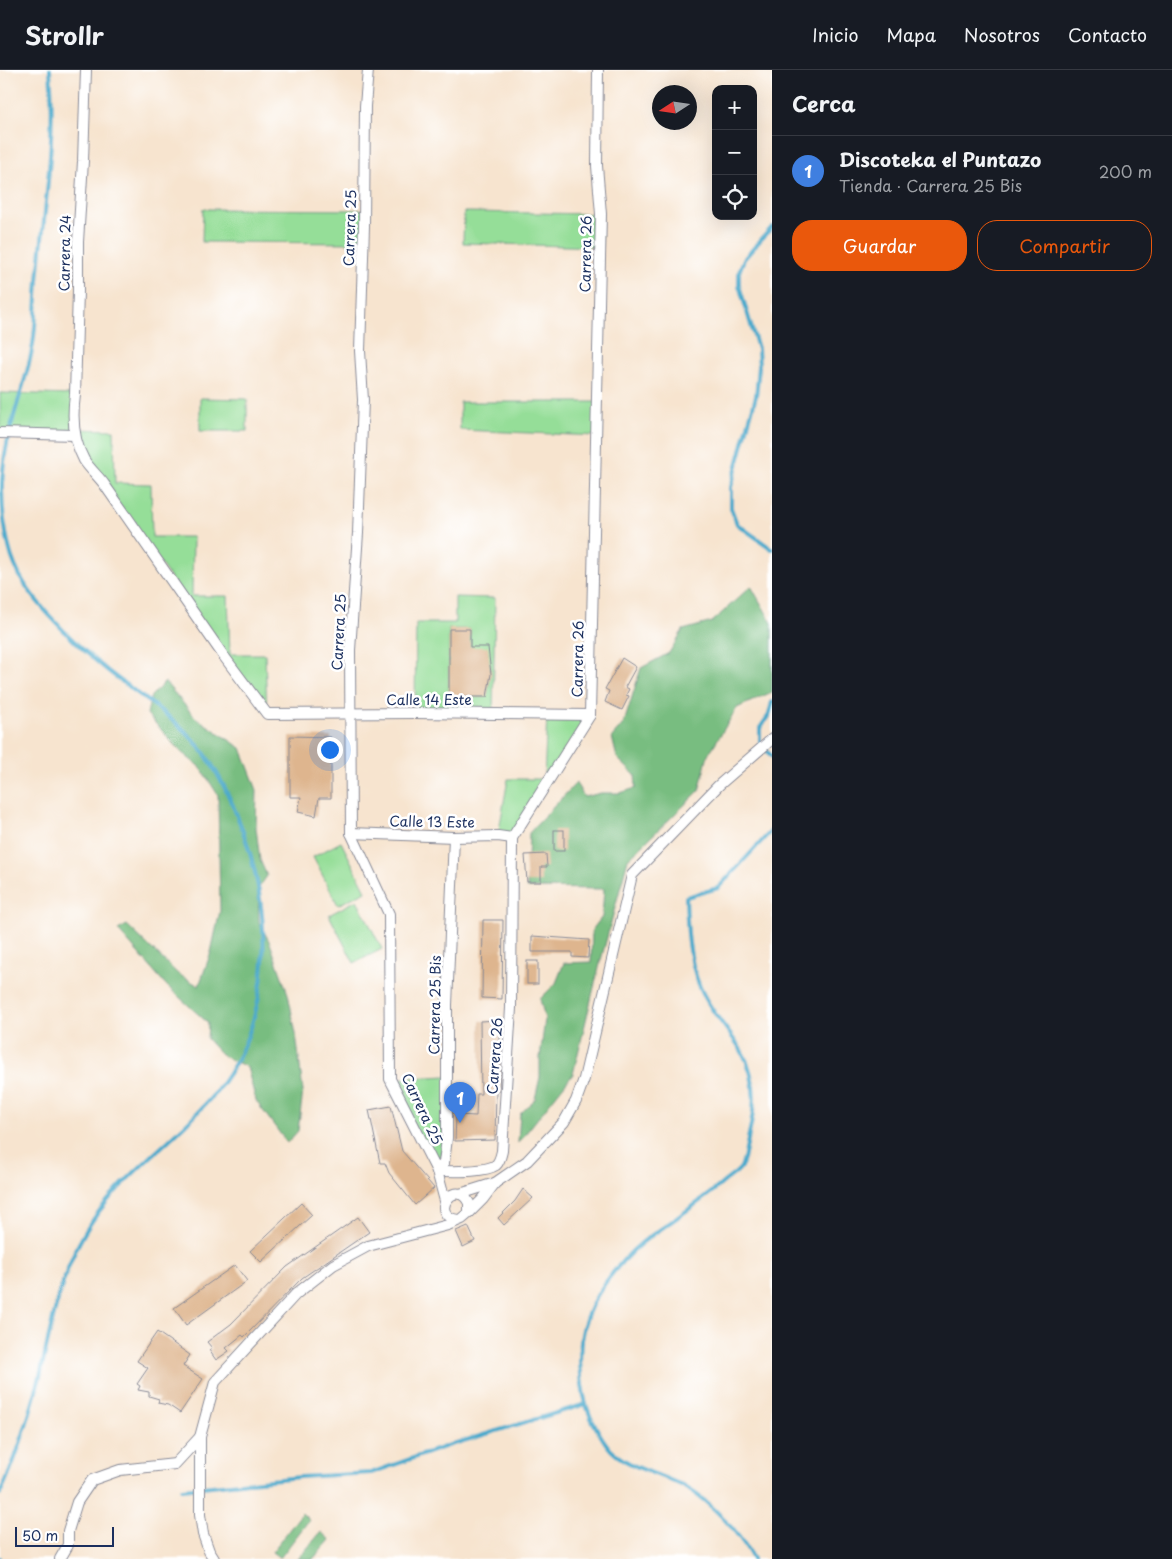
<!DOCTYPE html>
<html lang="es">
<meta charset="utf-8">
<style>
:root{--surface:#171b24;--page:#242831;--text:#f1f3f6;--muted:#9ea1a6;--line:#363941;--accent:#ea580c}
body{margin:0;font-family:"Playpen Sans",sans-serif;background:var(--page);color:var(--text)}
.controls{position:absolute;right:15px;top:15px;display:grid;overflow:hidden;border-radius:10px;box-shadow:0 5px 20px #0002}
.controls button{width:45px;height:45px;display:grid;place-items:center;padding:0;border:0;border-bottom:1px solid var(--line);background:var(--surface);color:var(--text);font:25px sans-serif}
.compass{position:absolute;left:652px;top:15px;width:45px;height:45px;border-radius:50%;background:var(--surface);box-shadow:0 5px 20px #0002;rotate:258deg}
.scale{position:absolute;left:15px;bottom:12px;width:99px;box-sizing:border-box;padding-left:5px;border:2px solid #1b2f5e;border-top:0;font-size:14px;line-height:18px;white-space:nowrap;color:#1b2f5e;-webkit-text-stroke:4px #fff;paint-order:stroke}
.you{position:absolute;left:329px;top:679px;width:18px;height:18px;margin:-12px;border:4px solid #fff;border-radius:50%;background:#1a73e8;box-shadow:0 0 0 8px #1a73e833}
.badge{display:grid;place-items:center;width:32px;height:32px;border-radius:50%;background:var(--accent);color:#fff;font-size:16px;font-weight:700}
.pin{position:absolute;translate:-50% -41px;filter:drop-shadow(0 1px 2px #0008)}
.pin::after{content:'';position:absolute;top:26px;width:18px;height:15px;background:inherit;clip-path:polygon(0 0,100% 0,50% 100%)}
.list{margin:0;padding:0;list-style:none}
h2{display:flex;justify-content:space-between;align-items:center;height:65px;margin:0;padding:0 20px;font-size:21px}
h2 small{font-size:16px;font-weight:400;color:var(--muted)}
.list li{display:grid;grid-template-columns:32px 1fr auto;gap:15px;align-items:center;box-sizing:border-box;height:70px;padding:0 20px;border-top:1px solid var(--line)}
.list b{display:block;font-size:19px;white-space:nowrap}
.list p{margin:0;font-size:16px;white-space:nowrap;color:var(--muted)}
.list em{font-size:16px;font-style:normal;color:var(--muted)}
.actions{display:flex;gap:10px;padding:15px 20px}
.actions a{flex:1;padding:11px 0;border:1px solid var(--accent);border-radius:20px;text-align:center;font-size:18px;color:var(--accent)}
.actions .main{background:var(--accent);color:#fff}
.icon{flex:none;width:28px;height:28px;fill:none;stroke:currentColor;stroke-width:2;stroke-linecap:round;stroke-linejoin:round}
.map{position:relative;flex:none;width:772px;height:1489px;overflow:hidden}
header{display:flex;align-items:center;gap:30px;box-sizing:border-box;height:70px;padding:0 25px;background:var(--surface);border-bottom:1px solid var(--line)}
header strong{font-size:24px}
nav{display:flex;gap:28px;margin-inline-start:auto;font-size:18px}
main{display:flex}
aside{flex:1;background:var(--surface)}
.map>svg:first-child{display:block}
.green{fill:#95de98;stroke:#58867b;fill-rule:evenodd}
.forest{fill:#78bd80;stroke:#4a766f}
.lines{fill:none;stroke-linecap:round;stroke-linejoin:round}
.stream{stroke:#4daacc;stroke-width:4}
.building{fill:#deb58e}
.minor-casing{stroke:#898a96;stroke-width:12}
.minor{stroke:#fff;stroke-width:10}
.labels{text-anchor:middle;stroke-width:5;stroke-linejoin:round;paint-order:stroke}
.street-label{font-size:14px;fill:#1b2f5e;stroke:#fff}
</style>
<header>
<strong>Strollr</strong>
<nav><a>Inicio</a><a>Mapa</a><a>Nosotros</a><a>Contacto</a></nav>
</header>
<main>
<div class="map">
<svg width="772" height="1489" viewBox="0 0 772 1489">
<rect width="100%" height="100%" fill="#fff"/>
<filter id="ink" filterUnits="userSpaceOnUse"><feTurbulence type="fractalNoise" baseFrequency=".02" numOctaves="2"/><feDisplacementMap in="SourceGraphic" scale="10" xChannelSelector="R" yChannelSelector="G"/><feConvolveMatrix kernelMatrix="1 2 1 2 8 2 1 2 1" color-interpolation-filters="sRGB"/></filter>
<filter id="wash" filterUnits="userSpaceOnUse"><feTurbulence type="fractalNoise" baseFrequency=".0096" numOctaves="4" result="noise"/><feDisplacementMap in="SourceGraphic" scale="20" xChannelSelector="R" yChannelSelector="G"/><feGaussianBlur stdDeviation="1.12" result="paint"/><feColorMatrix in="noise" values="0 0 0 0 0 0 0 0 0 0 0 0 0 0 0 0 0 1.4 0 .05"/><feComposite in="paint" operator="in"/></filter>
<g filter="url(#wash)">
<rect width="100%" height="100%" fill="#f7e4cf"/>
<!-- green -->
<g class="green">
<polygon points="203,139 365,140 363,173 202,172"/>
<polygon points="464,142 601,144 601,177 463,173"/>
<polygon points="0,323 75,325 73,359 114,360 115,413 151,414 152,467 193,467 192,526 228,526 230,584 265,584 267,644 104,414 75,365 0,363"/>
<polygon points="200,328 247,329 247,361 200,361"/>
<polygon points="460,332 597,332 597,366 460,360"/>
<path d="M 455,527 L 495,528 L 493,644 L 415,643 L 416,553 L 455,553 ZM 449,559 L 470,559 L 470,577 L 488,583 L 491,604 L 487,627 L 449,627 Z"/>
<polygon points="547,645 590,645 517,761 498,766 508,709 544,709"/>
<polygon points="341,772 366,821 338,835 313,787"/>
<polygon points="357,830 382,879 354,893 329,845"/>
<polygon points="447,1006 447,1068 437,1101 390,1009"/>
</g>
<!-- forest -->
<g class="forest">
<polygon points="751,516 772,553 772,622 737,638 708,685 699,721 628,789 598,901 573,1004 518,1073 520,1044 535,1029 540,1007 540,988 545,949 540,929 556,913 564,893 591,892 592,860 602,847 604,819 527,818 529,763 576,713 584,727 601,723 620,723 636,718 635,705 617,688 612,667 624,653 641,598 669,583 683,560 712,552"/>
<polygon points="165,612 195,647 241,678 257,720 256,758 260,790 267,806 258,819 259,852 270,873 288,924 296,964 303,1021 298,1061 287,1073 256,1031 247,997 223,986 207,969 208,953 167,916 118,860 127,855 178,904 199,916 211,882 220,841 218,725 201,698 181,682 147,644 151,626"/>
<polygon points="302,1443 309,1450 280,1488 272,1482"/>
<polygon points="321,1462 330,1470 313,1489 298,1489"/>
</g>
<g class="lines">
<!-- stream -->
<g class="stream">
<polyline points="772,157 744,189 739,202 739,215 758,279 759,297 756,326 731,417 731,438 737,454 772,479"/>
<polyline points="772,632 769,645 760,658 760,673 772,687"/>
<polyline points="182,1419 300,1407 371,1403 450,1375 586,1334"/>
<path d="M 0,1424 C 17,1388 29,1348 39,1310 C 51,1260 58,1209 84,1164 C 116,1108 174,1073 215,1023 C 276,948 273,842 241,756 C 232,731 220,706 205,684 C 179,649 141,627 108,601 C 87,584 67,565 49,545 C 31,525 15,504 9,477 C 1,444 0,407 7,374 C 13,342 26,312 32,280 C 37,254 36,227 39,200 C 45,133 56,67 50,0"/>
<polyline points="0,1488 0,1489"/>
<path d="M 753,1489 C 738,1461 712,1433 685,1417 C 661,1404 630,1399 611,1380 C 602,1370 597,1359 591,1348 C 579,1321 576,1274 587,1246 C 599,1216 626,1183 652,1165 C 677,1148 702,1131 725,1111 C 730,1107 738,1102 741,1097 C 745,1090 747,1073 749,1064 C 756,1036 756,1005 741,980 C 727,958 710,941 700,917 C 688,889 687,856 686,827 L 718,818 L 772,760"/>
</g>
</g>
<g id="blocks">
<!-- building -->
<g class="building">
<polygon points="449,559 470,559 470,577 488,577 491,604 487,627 449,627"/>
<polygon points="622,588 636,597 625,617 629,619 626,625 629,626 622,640 605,632 609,621 605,619"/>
<polygon points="290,666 331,667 331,728 319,728 316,746 298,742 301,727 290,727"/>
<rect x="554" y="760" width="10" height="21"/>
<polygon points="546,784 547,797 541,797 541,812 527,812 525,785"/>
<polygon points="483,850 503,850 502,929 482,928"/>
<polygon points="532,866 589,870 588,888 572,887 572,882 532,882"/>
<rect x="527" y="891" width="11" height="23"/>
<polygon points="500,950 500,999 499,1021 496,1021 495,1070 455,1071 456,1045 476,1046 477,1024 481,1024 480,951"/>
<polygon points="391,1036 402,1081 434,1118 415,1135 389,1103 385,1093 380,1093 369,1040"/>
<polygon points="523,1119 533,1128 504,1155 498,1148 515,1131"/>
<polygon points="301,1133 312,1145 261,1192 250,1181"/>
<polygon points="358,1147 369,1162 302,1208 244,1267 242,1265 226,1278 229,1281 216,1290 209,1280 212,1278 207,1272 231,1254 287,1197"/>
<polygon points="468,1156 475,1171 463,1177 456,1161"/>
<polygon points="235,1195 247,1211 186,1255 174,1238"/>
<polygon points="157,1262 190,1285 183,1296 203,1309 180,1343 168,1335 158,1333 159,1329 149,1326 149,1322 138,1320 140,1316 137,1314 148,1298 137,1291"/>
</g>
</g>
</g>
<g filter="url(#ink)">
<use href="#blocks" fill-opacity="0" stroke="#898a96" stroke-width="1"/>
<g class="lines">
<defs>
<g id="minor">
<path d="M 86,0 L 83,91 L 78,172 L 78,221 L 75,325 C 72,347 73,370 84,390 C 89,398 98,406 104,414 L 223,585 L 267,644 L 415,643 L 590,645"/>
<polyline points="368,0 365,36 364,156 360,281 363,330 358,463 350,580 351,763 389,844 390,1009 437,1101 445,1131"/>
<polyline points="0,363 75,365"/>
<polyline points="351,763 454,767 498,766 512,768"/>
<path d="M 437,1101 C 451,1101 484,1103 496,1095 C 500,1091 501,1085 502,1081 L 511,938 L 512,768 L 590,645 L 601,144 L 597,96 L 598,0"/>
<polyline points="437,1101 444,1093 447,1068 447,935 454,767"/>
<polyline points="460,1124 495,1113 527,1091 564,1052 576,1031 584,1009 632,805 719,715 772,669"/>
<polyline points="469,1143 483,1129 495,1113"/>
<polyline points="60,1489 68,1475 68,1461 77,1432 92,1410 120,1400 175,1394 200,1367"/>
<path d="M 214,1489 L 209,1481 L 203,1464 L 200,1445 L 200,1367 L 215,1312 L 296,1224 L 333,1195 L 368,1176 L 448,1155 L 462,1149 L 469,1143 L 469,1133 C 456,1106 427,1145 458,1150"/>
</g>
</defs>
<!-- minor casing -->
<use href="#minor" class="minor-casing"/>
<!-- minor -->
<use href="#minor" class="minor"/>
</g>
</g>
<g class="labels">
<!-- street labels -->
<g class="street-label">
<text transform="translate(350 158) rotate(-88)" y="5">Carrera 25</text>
<text transform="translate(65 183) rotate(-89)" y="5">Carrera 24</text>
<text transform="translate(586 184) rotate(-89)" y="5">Carrera 26</text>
<text transform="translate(339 562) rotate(-87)" y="5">Carrera 25</text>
<text transform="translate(578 589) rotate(-89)" y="5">Carrera 26</text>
<text x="429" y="635">Calle 14 Este</text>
<text transform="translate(432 752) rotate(1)" y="5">Calle 13 Este</text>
<text transform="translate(435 935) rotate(-89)" y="5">Carrera 25 Bis</text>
<text transform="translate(495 986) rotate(-86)" y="5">Carrera 26</text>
<text transform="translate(422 1039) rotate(65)" y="5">Carrera 25</text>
</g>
</g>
</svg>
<div class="controls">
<button>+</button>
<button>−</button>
<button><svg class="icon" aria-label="locate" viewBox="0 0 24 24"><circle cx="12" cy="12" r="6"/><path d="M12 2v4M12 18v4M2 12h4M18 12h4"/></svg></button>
</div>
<svg class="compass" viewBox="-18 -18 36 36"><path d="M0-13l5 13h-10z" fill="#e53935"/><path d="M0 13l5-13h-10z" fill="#9ea1a6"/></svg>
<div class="scale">50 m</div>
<div class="you"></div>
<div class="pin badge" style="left:460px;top:1053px;background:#3f7fe0">1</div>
</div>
<aside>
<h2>Cerca<small></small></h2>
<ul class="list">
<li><span class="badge" style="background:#3f7fe0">1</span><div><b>Discoteka el Puntazo</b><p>Tienda · Carrera 25 Bis</p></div><em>200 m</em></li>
</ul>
<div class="actions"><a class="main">Guardar</a><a>Compartir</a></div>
</aside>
</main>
